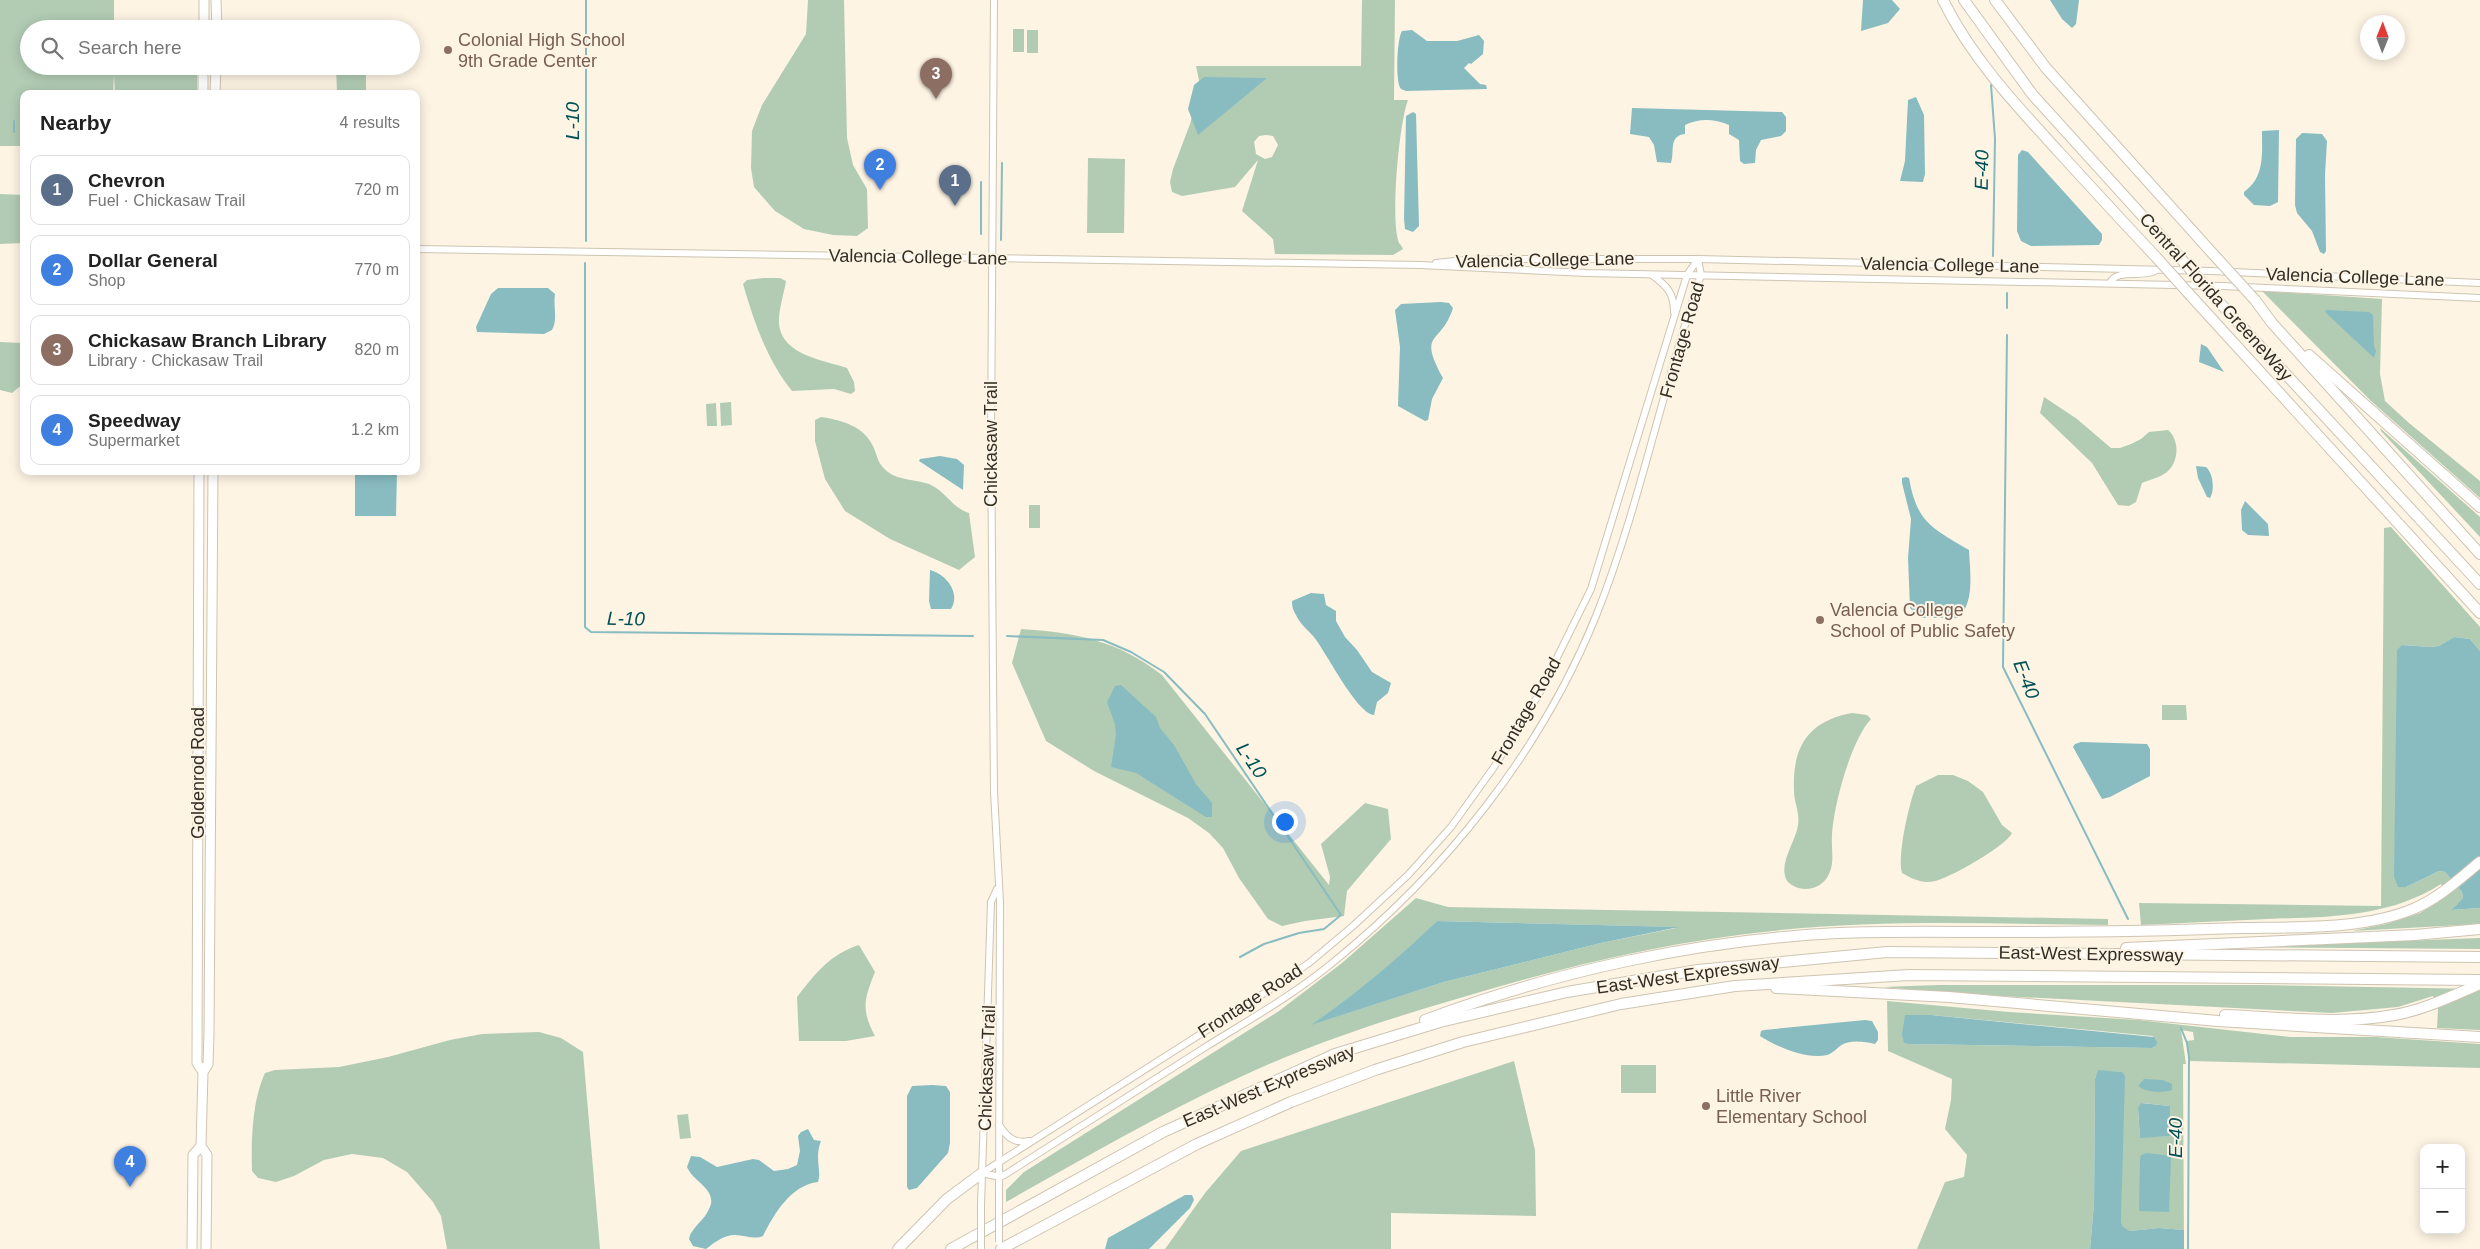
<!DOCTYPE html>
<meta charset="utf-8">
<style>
:root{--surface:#fff;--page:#f6f6f6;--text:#222;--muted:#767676;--line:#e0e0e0;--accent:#39748c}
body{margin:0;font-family:Arial,sans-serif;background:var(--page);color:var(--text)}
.controls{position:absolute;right:15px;bottom:15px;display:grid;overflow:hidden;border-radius:10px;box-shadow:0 2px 12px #0003}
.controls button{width:45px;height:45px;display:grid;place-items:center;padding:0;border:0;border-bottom:1px solid var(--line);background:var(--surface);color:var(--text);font:25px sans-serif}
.compass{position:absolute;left:2360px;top:15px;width:45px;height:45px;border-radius:50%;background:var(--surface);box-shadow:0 2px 12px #0003;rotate:1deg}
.you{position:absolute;left:1284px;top:821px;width:18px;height:18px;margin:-12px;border:4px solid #fff;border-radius:50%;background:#1a73e8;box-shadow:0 0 0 8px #1a73e833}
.badge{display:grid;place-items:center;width:32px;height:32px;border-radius:50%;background:var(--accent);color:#fff;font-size:16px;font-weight:700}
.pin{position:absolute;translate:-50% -41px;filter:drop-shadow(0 1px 2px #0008)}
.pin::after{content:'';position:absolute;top:26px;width:18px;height:15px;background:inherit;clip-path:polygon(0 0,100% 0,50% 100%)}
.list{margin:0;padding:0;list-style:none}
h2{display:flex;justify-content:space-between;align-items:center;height:65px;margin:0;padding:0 20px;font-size:21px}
h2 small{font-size:16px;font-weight:400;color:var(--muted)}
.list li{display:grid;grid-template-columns:32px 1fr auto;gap:15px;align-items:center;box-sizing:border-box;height:70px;margin:0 10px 10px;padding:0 10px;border:1px solid var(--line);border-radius:10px}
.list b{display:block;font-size:19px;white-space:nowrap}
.list p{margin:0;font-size:16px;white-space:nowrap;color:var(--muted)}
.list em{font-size:16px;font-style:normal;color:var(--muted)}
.icon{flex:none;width:28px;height:28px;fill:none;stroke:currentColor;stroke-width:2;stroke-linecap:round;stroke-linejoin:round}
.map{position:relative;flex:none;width:2480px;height:1249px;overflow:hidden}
.search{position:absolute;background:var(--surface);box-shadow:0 2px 12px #0003;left:20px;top:20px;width:400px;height:55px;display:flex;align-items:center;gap:12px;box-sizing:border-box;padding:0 18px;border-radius:28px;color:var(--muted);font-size:19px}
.panel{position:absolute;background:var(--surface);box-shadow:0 2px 12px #0003;left:20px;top:90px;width:400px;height:385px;border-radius:10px}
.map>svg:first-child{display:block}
.green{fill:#b2ccb4;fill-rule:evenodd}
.water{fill:#88bcc1}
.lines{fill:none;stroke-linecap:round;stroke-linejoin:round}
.stream{stroke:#88bcc1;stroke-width:2}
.minor-casing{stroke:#cfc4b1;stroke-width:8}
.major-casing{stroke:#cfc4b1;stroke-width:11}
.highway-casing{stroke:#cfc4b1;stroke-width:12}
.minor{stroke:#fff;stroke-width:6}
.major{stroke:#fff;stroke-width:9}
.highway{stroke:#fff;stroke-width:10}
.minor-bridge-casing{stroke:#cfc4b1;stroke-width:8;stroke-linecap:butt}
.highway-bridge-casing{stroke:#cfc4b1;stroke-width:12;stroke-linecap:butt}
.minor-bridge{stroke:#fff;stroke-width:6}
.highway-bridge{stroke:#fff;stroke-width:10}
.education-dot{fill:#8d6e63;stroke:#fdf4e4;stroke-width:2}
.labels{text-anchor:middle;stroke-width:4;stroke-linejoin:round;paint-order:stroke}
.education-label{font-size:18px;fill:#785e54;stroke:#fdf4e4;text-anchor:start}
.street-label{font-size:18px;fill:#312d25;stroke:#fdf4e4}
.water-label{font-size:19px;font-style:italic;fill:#005156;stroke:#fdf4e4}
</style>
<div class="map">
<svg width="2480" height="1249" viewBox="0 0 2480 1249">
<rect width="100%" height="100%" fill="#fdf4e4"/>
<!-- green -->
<g class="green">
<polygon points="0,0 114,0 114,29 29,29 29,66 197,66 197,94 115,94 114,74 113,94 24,94 24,146 0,146"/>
<polygon points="808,0 844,0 847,138 853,165 867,189 868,228 857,236 833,235 804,229 775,211 754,187 751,168 752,131 762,105 806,34"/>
<path d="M 1362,0 L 1395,0 L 1394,100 L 1408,100 C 1399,123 1390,222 1399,243 C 1401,245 1402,247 1403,249 L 1393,255 L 1275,254 L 1273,239 L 1242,211 L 1258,160 L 1235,187 L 1182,196 L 1172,192 L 1170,182 L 1173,169 L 1190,124 L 1200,85 L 1196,66 L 1361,66 ZM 1266,135 L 1273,136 L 1278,145 L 1272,157 L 1265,159 L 1256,154 L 1254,142 L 1259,136 Z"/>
<polygon points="154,21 191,21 194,24 192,26 139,25 140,23"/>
<rect x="1013" y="29" width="11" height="23"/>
<rect x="1027" y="30" width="11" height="23"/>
<polygon points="336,66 366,66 366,92 337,92"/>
<polygon points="1088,158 1125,159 1124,233 1087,233"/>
<polygon points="0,194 24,195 24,243 0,244"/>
<path d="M 763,278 L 780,278 L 786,281 C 784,294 778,311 779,324 C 782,355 823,360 847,368 L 854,382 L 855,391 L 851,394 L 834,389 L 792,391 C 767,360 754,322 743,284 L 747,280 Z"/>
<polygon points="2262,291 2382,299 2380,374 2385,401 2409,423 2480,481 2480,498 2371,401"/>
<polygon points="0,342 24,343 24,383 12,393 0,390"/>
<path d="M 2044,397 L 2077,419 L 2111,448 L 2120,448 L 2131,444 L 2141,439 L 2149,432 L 2168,430 C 2180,440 2179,462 2167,472 C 2161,477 2149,480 2142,483 L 2136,502 L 2129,506 L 2118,505 L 2092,463 L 2040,413 Z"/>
<polygon points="731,402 732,425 721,426 720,403"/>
<polygon points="716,403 717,426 707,426 706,404"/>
<path d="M 821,417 C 841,420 864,426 873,446 C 878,457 877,463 888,472 C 898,480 917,480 929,484 C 947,492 951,507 969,513 L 975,557 L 959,570 L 890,539 L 845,511 L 825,479 L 815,441 L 815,420 Z"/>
<polygon points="2380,428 2480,517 2480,537 2381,431"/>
<rect x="1029" y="505" width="11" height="23"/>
<path d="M 2391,527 L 2480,627 L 2480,651 L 2470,639 L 2454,637 L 2439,646 L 2430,647 L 2402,645 L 2406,887 L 2439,871 L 2445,872 L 2462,892 L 2463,898 L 2451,910 L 2480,908 L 2480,924 L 2352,931 L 2386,924 L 2420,913 L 2448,895 L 2441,884 C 2388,918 2327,917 2267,919 C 2225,921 2183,923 2141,925 L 2139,903 L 2381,906 L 2384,528 Z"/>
<path d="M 1021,629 C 1075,632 1119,641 1162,675 L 1329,885 L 1330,877 L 1321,844 L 1365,803 L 1388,809 L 1391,839 L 1347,891 L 1344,916 L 1305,921 L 1282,926 L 1268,919 L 1239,878 L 1223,848 L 1209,833 L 1188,818 L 1094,771 L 1046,741 L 1012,663 Z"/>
<polygon points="2162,705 2186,705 2187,720 2162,720"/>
<path d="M 1852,713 L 1867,715 L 1871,719 C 1851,740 1833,807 1832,836 C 1831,849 1835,862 1829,874 C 1825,883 1816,889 1805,889 C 1798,889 1789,885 1786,879 C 1779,862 1796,841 1798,825 C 1800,813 1794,802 1794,791 C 1792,747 1808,721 1852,713 Z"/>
<path d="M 1938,775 L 1953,775 L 1968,781 L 1983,792 L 2002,825 L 2012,833 C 2006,846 1950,878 1935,881 C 1922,884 1913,879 1902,873 C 1897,856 1909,803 1916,786 Z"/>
<path d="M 1416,898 L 1448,907 L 2108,919 L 2108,925 C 1996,924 1883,919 1772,931 C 1665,942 1563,967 1460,998 C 1384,1020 1308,1045 1236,1079 C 1157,1116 1082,1159 1006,1202 L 1006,1190 L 1024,1172 L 1279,1011 L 1342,963 ZM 1437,921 L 1675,927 L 1676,928 L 1601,943 L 1444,982 L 1313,1024 L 1357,994 L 1407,951 Z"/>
<polygon points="2480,938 2480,949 2241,947"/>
<path d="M 859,945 L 875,972 C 864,999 861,1010 875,1036 L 846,1041 L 799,1041 L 797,997 C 815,974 830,954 859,945 Z"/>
<polygon points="1938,985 2262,985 2480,989 2480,1030 2437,1028 2438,1009 2433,996 2398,1007 2332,1013 1943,993 1883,987"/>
<path d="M 1887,1001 L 2009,1012 L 2138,1020 L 2290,1037 L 2375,1037 L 2480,1044 L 2480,1068 L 2189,1061 L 2186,1041 L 2194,1040 L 2193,1032 L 2181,1030 L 2186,1064 L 2183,1064 L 2184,1249 L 2184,1230 L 2159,1228 L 2130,1231 L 2123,1228 L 2121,1221 L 2122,1072 L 2098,1071 L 2095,1079 L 2094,1204 L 2090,1249 L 1917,1249 L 1945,1182 L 1964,1177 L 1967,1155 L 1945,1129 L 1951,1100 L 1952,1079 L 1888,1051 ZM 1905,1015 L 1931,1015 L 2153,1036 L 2156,1046 L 2152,1048 L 1909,1044 ZM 2142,1103 L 2170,1106 L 2171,1136 L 2140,1137 L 2138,1109 Z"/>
<path d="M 539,1032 L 561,1038 L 583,1052 L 600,1249 L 447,1249 L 441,1216 L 433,1202 L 407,1172 L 383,1158 L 352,1154 L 324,1160 L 294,1176 L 276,1182 L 258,1178 L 252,1171 C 251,1139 252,1102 265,1073 L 275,1070 L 339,1067 L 388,1057 L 450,1040 L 482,1034 Z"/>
<polygon points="1514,1061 1535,1150 1536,1216 1391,1213 1391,1249 1165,1249 1205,1193 1241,1151"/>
<rect x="1621" y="1065" width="35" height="28"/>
<polygon points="688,1114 691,1138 680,1139 677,1115"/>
</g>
<!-- water -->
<g class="water">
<polygon points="1863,0 1892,0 1900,9 1888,23 1861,31"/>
<polygon points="2050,0 2079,0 2076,24 2072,28 2062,19"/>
<path d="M 1412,30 L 1427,41 L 1457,41 L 1479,35 L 1484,41 L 1483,54 L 1471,64 L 1469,63 L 1464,68 L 1480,84 L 1486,85 L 1487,89 L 1406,91 L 1401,89 C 1395,82 1397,38 1402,31 Z"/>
<polygon points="1204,77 1267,78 1198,135 1188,109 1194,85"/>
<polygon points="1916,97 1924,115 1925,174 1923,182 1900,181 1905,161 1908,100"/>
<path d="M 1632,108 L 1782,112 L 1786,117 L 1786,131 L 1781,136 L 1761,140 L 1756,150 L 1755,163 L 1744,164 L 1740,161 L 1739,140 L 1729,134 L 1729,125 C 1714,119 1700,118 1685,125 L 1685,134 C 1668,136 1675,151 1671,163 L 1657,162 L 1654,145 L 1649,137 L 1630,134 Z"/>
<polygon points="1413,112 1416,114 1419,226 1413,232 1405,229 1404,219 1406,116"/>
<path d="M 2279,130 L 2278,202 L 2270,206 L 2254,205 L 2244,195 L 2244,192 C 2265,177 2262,154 2262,131 Z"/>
<polygon points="2302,133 2322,134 2327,141 2325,175 2326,251 2324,254 2320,252 2312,231 2297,213 2295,205 2296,139"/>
<polygon points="2022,150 2028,152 2102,234 2102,240 2099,245 2031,246 2021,241 2017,231 2018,155"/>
<path d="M 498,288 L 548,288 L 555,294 C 553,306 558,320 552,330 L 544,334 L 477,332 L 476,327 L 491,294 Z"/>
<path d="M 1441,302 L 1449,303 L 1453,308 C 1441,346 1417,330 1443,378 L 1432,399 L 1428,420 L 1425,421 L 1398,406 L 1400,347 L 1395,310 L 1401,304 Z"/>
<polygon points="2326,310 2369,312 2373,315 2374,346 2376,351 2374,358 2325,312"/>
<polygon points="2201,344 2207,347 2224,372 2199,362"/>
<polygon points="940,456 957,459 964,465 963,490 919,461 920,459"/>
<path d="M 2196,466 L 2206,467 C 2213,473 2215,490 2210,498 L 2207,497 L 2198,478 Z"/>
<polygon points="355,471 397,471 396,516 355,516"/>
<path d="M 1906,477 L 1909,478 C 1917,523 1932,528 1969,550 C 1970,571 1975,603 1958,618 L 1920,618 L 1910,608 L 1908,558 L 1911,519 L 1902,483 L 1902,478 Z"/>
<polygon points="2245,501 2268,524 2269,536 2248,535 2242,530 2241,510"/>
<path d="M 930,570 C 946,574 961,593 951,609 L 931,609 L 929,601 Z"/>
<path d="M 1311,593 L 1324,594 L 1326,605 L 1336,611 L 1336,621 L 1345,637 L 1357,650 L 1372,672 L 1391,683 L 1388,693 L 1377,702 L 1374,715 C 1356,713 1326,651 1313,636 C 1307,629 1300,624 1296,615 C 1293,610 1292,607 1292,601 Z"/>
<polygon points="2454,637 2470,639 2480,651 2480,908 2451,910 2463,898 2462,892 2445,872 2439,871 2406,887 2398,887 2394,877 2397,650 2402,645 2430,647 2439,646"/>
<polygon points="1121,685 1156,717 1160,728 1174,745 1196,784 1212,803 1212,817 1206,817 1136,773 1111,767 1116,734 1115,724 1107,702 1115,686"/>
<polygon points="2081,742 2147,744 2150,749 2150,776 2110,797 2102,799 2073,747 2075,744"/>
<path d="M 1437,921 L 1679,927 L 1601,943 L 1444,982 L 1311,1025 C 1356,994 1397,960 1437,921 Z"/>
<polygon points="1905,1015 1931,1015 2154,1037 2157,1042 2156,1046 2152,1048 1909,1044 1904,1043 1902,1035"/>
<path d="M 1865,1020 L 1872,1021 L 1878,1032 L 1878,1040 L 1875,1044 C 1865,1042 1850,1039 1840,1046 C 1836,1049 1833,1053 1827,1055 C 1807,1060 1777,1047 1760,1036 L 1761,1031 L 1764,1030 Z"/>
<polygon points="2098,1070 2122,1072 2125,1076 2121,1221 2123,1227 2130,1231 2159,1228 2184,1230 2184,1249 2090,1249 2094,1204 2095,1079"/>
<path d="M 2144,1079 L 2163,1080 L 2172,1084 L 2172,1090 C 2162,1093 2147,1093 2138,1086 Z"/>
<polygon points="932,1085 946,1086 950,1092 950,1143 948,1153 917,1188 909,1190 907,1187 907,1096 912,1086"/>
<polygon points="2141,1103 2170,1106 2171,1136 2140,1138 2138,1108"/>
<path d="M 808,1129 L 814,1140 L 821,1141 C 814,1158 822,1171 818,1182 C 791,1185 774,1214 763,1236 C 754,1240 745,1235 735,1235 C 724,1235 715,1242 706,1249 L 693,1246 L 689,1239 L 690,1235 C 695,1225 705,1219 709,1209 C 719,1190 693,1182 687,1167 L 691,1156 L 700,1157 L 717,1167 L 753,1159 L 759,1160 L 774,1171 L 788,1169 L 797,1165 L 800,1151 L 798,1136 L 801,1132 Z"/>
<polygon points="2147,1153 2171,1156 2169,1212 2139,1211 2140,1159 2141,1155"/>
<polygon points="1185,1195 1192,1195 1194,1200 1190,1208 1149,1249 1105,1249 1108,1238"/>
</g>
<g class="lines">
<!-- stream -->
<g class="stream">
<polyline points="1991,85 1995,139 1993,256"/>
<polyline points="14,132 14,121"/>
<polyline points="981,234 981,182"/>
<polyline points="1001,240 1002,163"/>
<polyline points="586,241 586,0"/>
<polyline points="585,263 585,627 591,632 973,636"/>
<polyline points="2007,293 2007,308"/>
<polyline points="2007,335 2003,667 2128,919"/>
<polyline points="1007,636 1103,640 1131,652 1164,672 1205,714 1341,915 1324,929 1299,933 1264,944 1240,957"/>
<polyline points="2181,1028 2187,1043 2189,1057 2188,1249"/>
</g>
<defs>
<g id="minor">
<polyline points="994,0 991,440 994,792 1000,902 999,1194"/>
<polyline points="416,249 1420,265 1586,273 2222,286 2480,298"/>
<polyline points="1436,263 1464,260 1517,259 1698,259 2211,271 2480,283"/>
<path d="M 1652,275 C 1667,286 1674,293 1674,312"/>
<path d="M 2110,283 C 2117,268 2141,278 2155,271"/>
<path d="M 999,1125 C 1007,1137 1014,1144 1029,1141"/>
<path d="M 982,1173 L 1000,1177 L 1006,1174 C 1073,1131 1140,1089 1207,1046 C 1249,1020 1293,995 1331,964 C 1445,872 1541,752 1596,616 C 1640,506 1662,388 1701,275 L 1698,259"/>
<polyline points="982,1173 1251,1002 1309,963 1353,926 1408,875 1451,827 1494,767 1539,694 1591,589 1687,275 1698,259"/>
<polyline points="981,1205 991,902 997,889"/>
</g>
<g id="major">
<polyline points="216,0 217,29"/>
<polyline points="204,29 204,0"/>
<polyline points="203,94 203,66"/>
<polyline points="215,94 216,66"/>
<polyline points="199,471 197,1063 203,1072"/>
<polyline points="192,1249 193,1155 201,1146"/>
<polyline points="206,1249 207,1155 201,1146 203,1072 208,1064 209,1034 213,471"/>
</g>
<g id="highway">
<path d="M 1943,0 C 1971,57 2015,104 2058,151 C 2090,186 2123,222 2156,257"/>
<polyline points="1964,0 2032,94 2176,253"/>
<polyline points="1995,0 2046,68 2214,255"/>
<polyline points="2191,296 2480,613"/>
<polyline points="2255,300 2272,323 2480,554"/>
<polyline points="2219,302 2480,584"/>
<polyline points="2309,355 2480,507"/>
<polyline points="2126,948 2415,935 2480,929"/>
<polyline points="1776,988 1949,997 2218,1021 2480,1037"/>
<path d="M 2225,1015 C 2281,1017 2339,1025 2394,1015 C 2424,1010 2452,996 2480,984"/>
<path d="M 1425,1020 C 1556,971 1698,940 1838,933 C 1891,931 1944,932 1996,932 C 2078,932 2159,931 2241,928 C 2295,927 2363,930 2413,909 C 2438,899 2459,879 2480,862"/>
<polyline points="898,1249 947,1199 982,1173"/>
<polyline points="951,1249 1163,1132 1335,1054 1440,1022 1567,992 1698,970 1887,952 2480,957"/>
<polyline points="1001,1249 1197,1144 1291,1102 1375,1070 1463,1042 1621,1004 1735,986 1909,975 2480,980"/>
</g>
</defs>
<!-- minor casing -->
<use href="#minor" class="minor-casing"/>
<!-- major casing -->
<use href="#major" class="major-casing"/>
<!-- highway casing -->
<use href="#highway" class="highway-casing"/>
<!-- minor -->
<use href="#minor" class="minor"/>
<!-- major -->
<use href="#major" class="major"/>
<!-- highway -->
<use href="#highway" class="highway"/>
<defs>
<g id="minor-bridge">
<polyline points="999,1194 999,1242"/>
<polyline points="981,1249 981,1205"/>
</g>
<g id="highway-bridge">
<polyline points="2176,253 2219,302"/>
<polyline points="2214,255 2255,300"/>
<polyline points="2156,257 2191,296"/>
</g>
</defs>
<!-- minor-bridge casing -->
<use href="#minor-bridge" class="minor-bridge-casing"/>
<!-- highway-bridge casing -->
<use href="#highway-bridge" class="highway-bridge-casing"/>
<!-- minor-bridge -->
<use href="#minor-bridge" class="minor-bridge"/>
<!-- highway-bridge -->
<use href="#highway-bridge" class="highway-bridge"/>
</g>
<!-- markers -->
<g class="education-dot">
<circle cx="448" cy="50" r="5"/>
<circle cx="1820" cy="620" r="5"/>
<circle cx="1706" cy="1106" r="5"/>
</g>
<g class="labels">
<!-- education labels -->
<g class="education-label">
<text x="458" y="46">Colonial High School<tspan x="458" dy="21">9th Grade Center</tspan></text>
<text x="1830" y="616">Valencia College<tspan x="1830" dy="21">School of Public Safety</tspan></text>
<text x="1716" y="1102">Little River<tspan x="1716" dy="21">Elementary School</tspan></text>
</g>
<!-- street labels -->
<g class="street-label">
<text transform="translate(918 257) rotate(1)" y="6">Valencia College Lane</text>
<text transform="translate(1545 260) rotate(-1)" y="6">Valencia College Lane</text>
<text transform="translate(1950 265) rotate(1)" y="6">Valencia College Lane</text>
<text transform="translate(2355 277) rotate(2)" y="6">Valencia College Lane</text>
<text transform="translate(2216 297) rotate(48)" y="6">Central Florida GreeneWay</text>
<text transform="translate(1682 340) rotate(-74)" y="6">Frontage Road</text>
<text transform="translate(991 444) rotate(-90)" y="6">Chickasaw Trail</text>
<text transform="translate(1526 711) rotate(-60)" y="6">Frontage Road</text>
<text transform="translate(198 773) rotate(-90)" y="6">Goldenrod Road</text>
<text transform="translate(2091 954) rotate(1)" y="6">East-West Expressway</text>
<text transform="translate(1688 975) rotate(-8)" y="6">East-West Expressway</text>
<text transform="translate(1250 1001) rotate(-33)" y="6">Frontage Road</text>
<text transform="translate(987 1068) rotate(-88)" y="6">Chickasaw Trail</text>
<text transform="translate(1269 1086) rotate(-23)" y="6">East-West Expressway</text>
</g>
<!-- water labels -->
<g class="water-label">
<text transform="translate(572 121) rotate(-90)" y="7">L-10</text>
<text transform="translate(1981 170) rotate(-89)" y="7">E-40</text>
<text transform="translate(626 618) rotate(1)" y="7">L-10</text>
<text transform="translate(2027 679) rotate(68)" y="7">E-40</text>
<text transform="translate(1252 760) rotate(56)" y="7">L-10</text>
<text transform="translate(2175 1138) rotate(-90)" y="7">E-40</text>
</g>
</g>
</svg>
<div class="controls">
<button>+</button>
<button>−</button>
</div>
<svg class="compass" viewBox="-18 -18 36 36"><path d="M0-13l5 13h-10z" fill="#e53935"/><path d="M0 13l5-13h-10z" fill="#767676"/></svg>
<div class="you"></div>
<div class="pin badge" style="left:955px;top:206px;background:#5c6f8a">1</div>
<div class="pin badge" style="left:880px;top:190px;background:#3f7fe0">2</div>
<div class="pin badge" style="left:936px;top:99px;background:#8d6e63">3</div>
<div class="pin badge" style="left:130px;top:1187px;background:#3f7fe0">4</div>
<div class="search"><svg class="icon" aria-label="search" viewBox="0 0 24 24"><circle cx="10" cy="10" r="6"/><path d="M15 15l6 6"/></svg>Search here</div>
<section class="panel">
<h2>Nearby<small>4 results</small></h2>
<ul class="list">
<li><span class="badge" style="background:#5c6f8a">1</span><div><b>Chevron</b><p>Fuel · Chickasaw Trail</p></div><em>720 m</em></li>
<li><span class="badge" style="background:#3f7fe0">2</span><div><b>Dollar General</b><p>Shop</p></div><em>770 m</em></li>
<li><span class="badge" style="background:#8d6e63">3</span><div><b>Chickasaw Branch Library</b><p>Library · Chickasaw Trail</p></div><em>820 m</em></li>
<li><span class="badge" style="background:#3f7fe0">4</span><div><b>Speedway</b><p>Supermarket</p></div><em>1.2 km</em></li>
</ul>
</section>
</div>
